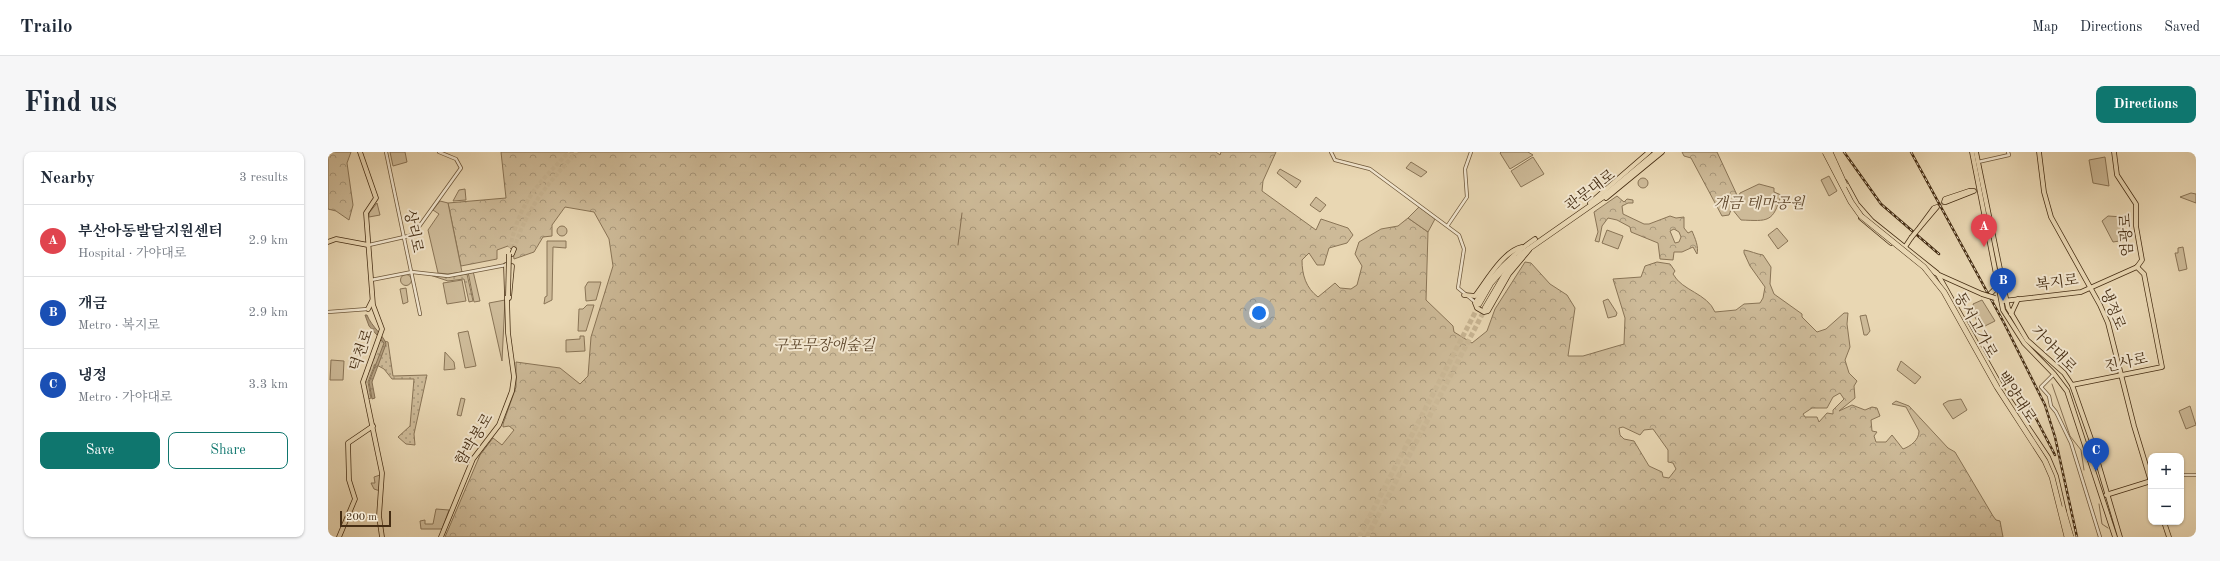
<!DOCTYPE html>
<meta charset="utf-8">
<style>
:root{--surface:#fff;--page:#f6f6f7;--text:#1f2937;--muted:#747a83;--line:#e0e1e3;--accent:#0f766e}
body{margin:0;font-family:"Old Standard TT","Noto Serif KR",serif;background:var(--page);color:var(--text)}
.controls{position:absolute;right:12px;bottom:12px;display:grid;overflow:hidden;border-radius:8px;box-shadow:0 1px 3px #0004}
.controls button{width:36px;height:36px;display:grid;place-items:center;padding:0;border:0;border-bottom:1px solid var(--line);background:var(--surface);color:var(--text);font:20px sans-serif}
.scale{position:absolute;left:12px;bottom:10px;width:51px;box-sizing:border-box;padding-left:4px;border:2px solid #452d13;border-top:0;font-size:11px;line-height:14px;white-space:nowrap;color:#452d13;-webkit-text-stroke:3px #f1e5ce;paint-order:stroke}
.you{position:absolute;left:931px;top:161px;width:14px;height:14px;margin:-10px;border:3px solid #fff;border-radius:50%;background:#1a73e8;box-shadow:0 0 0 6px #1a73e833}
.badge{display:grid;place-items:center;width:26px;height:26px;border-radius:50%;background:var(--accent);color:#fff;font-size:13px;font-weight:700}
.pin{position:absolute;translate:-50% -33px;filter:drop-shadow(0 1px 2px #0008)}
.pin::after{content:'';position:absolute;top:21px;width:14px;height:12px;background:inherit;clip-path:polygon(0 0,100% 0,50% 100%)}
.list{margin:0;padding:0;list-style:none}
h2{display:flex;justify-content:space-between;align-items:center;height:52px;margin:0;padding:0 16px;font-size:17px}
h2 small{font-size:13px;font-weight:400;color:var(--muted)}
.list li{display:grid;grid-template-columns:26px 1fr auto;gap:12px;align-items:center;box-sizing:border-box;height:72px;padding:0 16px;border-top:1px solid var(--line)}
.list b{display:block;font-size:15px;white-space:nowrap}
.list p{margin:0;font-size:13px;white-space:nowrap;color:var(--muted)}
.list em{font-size:13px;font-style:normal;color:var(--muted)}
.actions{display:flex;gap:8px;padding:12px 16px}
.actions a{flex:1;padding:9px 0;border:1px solid var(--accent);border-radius:8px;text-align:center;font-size:14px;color:var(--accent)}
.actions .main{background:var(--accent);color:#fff}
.map{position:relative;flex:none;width:1868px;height:385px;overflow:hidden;border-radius:8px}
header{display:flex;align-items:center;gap:24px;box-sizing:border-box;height:56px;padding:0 20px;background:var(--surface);border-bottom:1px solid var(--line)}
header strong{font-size:19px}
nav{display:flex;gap:22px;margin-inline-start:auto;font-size:14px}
.intro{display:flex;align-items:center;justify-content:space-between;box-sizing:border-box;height:96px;padding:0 24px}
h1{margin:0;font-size:28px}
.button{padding:10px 18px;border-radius:8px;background:var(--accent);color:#fff;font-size:14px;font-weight:700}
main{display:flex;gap:24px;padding:0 24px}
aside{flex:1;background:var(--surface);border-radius:8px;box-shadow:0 1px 3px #0004}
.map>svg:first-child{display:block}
.grass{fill:url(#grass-dots);stroke:#897456}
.forest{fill:url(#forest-crowns);stroke:#897456;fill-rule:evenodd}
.park{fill:#cdba98;stroke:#897456}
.water{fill:url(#water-waves);stroke:#867053}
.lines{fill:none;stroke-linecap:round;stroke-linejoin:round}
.stream{stroke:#867053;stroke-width:1}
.major-tunnel{stroke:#c8b593;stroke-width:4;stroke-dasharray:4 2;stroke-linecap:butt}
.highway-tunnel{stroke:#c8b593;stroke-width:5;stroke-dasharray:5 2.5;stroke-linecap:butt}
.minor-casing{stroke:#6e583b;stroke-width:4}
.major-casing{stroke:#452d13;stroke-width:5.5}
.highway-casing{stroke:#452d13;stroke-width:6}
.minor{stroke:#f1e5ce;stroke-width:2.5}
.major{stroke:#e9d7b3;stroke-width:4}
.highway{stroke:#e9d7b3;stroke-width:5}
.rail-casing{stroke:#452d13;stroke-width:2.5}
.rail{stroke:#f1e5ce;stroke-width:1;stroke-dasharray:3;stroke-linecap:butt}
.major-bridge-casing{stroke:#452d13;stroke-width:5.5;stroke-linecap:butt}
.highway-bridge-casing{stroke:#452d13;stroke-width:6;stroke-linecap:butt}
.major-bridge{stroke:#e9d7b3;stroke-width:4}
.highway-bridge{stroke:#e9d7b3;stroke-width:5}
.labels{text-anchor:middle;stroke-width:4;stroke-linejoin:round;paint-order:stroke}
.street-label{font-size:15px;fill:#452d13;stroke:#f1e5ce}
.park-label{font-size:15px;font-style:italic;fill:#60492e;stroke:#f1e5ce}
</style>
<header>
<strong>Trailo</strong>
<nav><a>Map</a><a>Directions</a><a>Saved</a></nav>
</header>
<div class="intro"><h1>Find us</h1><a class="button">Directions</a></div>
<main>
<aside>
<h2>Nearby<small>3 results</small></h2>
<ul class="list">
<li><span class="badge" style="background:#e0444e">A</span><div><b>부산아동발달지원센터</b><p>Hospital · 가야대로</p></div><em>2.9 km</em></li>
<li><span class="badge" style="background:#1a4fb4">B</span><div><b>개금</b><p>Metro · 복지로</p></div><em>2.9 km</em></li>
<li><span class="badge" style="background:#1a4fb4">C</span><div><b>냉정</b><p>Metro · 가야대로</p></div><em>3.3 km</em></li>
</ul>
<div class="actions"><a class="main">Save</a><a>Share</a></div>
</aside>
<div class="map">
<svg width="1868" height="385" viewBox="0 0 1868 385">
<defs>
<pattern id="grass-dots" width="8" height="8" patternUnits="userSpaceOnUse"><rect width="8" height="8" fill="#cdba98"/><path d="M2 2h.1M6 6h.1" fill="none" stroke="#a8987b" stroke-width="1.8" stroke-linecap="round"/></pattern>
<pattern id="forest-crowns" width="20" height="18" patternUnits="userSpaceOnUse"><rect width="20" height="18" fill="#cdba98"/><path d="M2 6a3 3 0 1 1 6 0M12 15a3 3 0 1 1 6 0" fill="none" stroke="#a8987b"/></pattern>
<pattern id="water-waves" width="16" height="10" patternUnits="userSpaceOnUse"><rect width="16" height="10" fill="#b19d7d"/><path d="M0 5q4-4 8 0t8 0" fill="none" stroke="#928065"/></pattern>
</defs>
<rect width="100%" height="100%" fill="#e9d7b3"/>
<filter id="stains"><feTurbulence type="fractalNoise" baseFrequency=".005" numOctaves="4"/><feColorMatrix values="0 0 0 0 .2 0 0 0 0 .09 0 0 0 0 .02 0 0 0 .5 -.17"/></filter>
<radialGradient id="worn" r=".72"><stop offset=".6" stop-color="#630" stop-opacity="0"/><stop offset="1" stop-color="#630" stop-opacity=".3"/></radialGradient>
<!-- grass -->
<g class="grass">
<polygon points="139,122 145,149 141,150 136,127 120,129 102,123 119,125"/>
<polygon points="52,188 60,190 65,224 99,223 86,282 87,293 78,292 70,285 82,274 86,227 64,227 56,217 47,212 40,230 43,246 40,247 36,230"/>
</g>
<!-- forest -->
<g class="forest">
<polygon points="0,0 23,0 19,11 25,53 21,68 8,59 0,57"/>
<path d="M 173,0 L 888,0 L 892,3 L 893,0 L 948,0 L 935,29 L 934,39 L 988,78 L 993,67 L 1020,76 L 1025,83 L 1019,91 L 1001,96 L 996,113 L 989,113 L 981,101 L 974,108 C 974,123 978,136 990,145 L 1007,131 L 1012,136 L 1023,137 L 1029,133 L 1034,114 L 1027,102 L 1031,90 L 1053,77 L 1070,74 L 1080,66 L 1100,80 L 1098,148 L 1125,174 L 1126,180 L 1144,191 L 1159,179 L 1167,157 L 1197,110 L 1203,111 L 1222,132 L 1239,143 L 1247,156 L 1240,204 L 1255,204 L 1296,192 L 1297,166 L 1285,127 L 1313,125 L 1317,114 L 1329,110 L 1342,112 L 1347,119 L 1345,122 C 1354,139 1379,141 1387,160 L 1408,158 L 1416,152 L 1432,151 L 1435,146 L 1437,135 L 1422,114 L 1416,101 L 1416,98 C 1423,99 1428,102 1435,103 L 1443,115 L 1442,132 L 1446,142 L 1474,162 L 1474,165 L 1489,180 L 1498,177 L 1516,161 L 1520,161 L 1519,172 L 1522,195 L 1517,208 L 1521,221 L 1529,229 L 1526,234 L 1527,246 L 1511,259 L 1524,253 L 1537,258 L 1544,255 L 1549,256 L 1552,264 L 1543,268 L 1544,279 L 1549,280 L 1546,284 L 1548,290 L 1558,290 L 1564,283 L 1575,297 C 1583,294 1591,288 1591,279 L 1578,255 L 1564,252 L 1568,249 L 1581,254 L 1620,296 L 1627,300 L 1665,364 L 1668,368 L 1672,369 L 1675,385 L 117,385 L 152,303 L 165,286 L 174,293 L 186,278 L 181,274 L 175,275 L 175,272 L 188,235 L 188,210 L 232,216 L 252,232 L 260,224 L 263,185 L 285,114 L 281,87 L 266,60 L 237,55 L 224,73 L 224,84 L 215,85 L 206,100 L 186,107 L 185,99 L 180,94 L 169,98 L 169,107 L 133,114 L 120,51 L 178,46 ZM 1512,241 L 1516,247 L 1505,258 L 1505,262 L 1499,261 L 1491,270 L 1489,265 L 1477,265 L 1475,262 L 1484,256 L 1499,256 L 1505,245 ZM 1295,275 L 1312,283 L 1316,278 L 1325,277 L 1340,298 L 1340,310 L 1345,311 L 1348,317 L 1341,326 L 1335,325 L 1334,320 L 1321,314 L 1306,289 L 1296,287 L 1292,283 L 1291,276 Z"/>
<polygon points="1354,0 1389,0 1409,43 1401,63 1394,64 1363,6 1356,4"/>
<path d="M 1289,44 L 1296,50 L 1299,47 L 1305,48 L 1305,51 L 1300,51 L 1294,54 L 1295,62 L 1316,72 L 1321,72 L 1342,64 L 1348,66 L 1356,65 L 1356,76 L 1360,81 L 1364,79 C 1367,86 1371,95 1369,102 L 1365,95 L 1354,100 L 1346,100 L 1345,108 L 1332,107 L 1330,91 L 1303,80 L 1302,75 L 1289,68 L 1280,66 L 1274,74 L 1271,90 L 1267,89 L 1270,80 L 1266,60 ZM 1346,77 L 1351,80 L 1353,85 L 1351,90 L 1347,91 L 1342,79 Z"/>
</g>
<!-- park -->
<g class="park">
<polygon points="62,0 77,0 79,10 65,14"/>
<polygon points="1173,0 1200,0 1205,3 1182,17 1172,1"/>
<polygon points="1205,5 1216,22 1193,35 1183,19"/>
<polygon points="1777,5 1781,34 1765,31 1761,8"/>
<polygon points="1083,10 1099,20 1093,25 1078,16"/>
<polygon points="952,17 973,29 968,36 949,21"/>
<polygon points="1501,24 1509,39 1501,44 1493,28"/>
<circle cx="1315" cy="31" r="5"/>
<path d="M 1431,32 L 1446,36 L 1446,40 L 1453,43 C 1445,71 1440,69 1413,68 L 1404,57 L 1412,41 Z"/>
<polygon points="137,37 138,48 125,49 131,38"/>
<polygon points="1863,41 1868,42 1868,51 1852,45"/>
<polygon points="988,45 998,53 992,60 982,53"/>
<polygon points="112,49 120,51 134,120 120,122 110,121 100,78 111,62 105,58"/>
<polygon points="49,51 52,63 41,65 41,61"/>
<polygon points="1091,55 1107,67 1100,80 1080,66"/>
<polygon points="1780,64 1795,65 1798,88 1785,90 1774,69"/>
<circle cx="234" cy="79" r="5"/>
<polygon points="1449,76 1460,89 1450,97 1440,83"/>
<polygon points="1279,78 1295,84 1290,97 1274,91"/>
<polygon points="219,89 238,89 238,96 225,95 224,148 216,152 217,145 219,144"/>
<polygon points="1855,95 1859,117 1851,119 1847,101 1850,101 1850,96"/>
<polygon points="145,119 152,149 146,150 140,120"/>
<circle cx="78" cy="128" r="5.5"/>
<polygon points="134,128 138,149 119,152 115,131"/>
<polygon points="260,130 273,130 268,148 258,149 257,135"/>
<polygon points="78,136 80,150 75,152 72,137"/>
<polygon points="1280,147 1289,161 1288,164 1280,166 1275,149"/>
<polygon points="177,148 174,209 161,151"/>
<polygon points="1654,148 1667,169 1653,176 1643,158 1646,155 1645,152"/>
<polygon points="259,153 266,153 258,179 250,179 251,157 255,157"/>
<polygon points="1538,163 1542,179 1539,183 1536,183 1532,164"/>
<polygon points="140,179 148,214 137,216 130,181"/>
<polygon points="252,184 256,184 257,199 238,200 238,188 252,187"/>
<polygon points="117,200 126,210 127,217 116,218"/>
<polygon points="3,208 16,209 15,228 2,228"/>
<polygon points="1573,209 1593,225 1587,232 1569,218"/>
<polygon points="133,246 137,247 133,264 129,263"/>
<polygon points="1633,247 1639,258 1625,267 1615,252 1620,249"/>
<polygon points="1862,254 1868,273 1858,277 1851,259"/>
<polygon points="52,323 52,339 46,337 43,331 47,331 46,325"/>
<polygon points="108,357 121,358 114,377 93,377 92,369 97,368 97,372 105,372"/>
</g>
<!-- water -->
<path class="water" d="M 37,163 L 39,163 C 43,174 57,185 58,192 L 44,230 L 47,246 L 44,247 L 41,230 L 56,191 L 41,174 Z"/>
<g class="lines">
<!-- stream -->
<g class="stream">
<polyline points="630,93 634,61"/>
<polyline points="1724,232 1742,284 1753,298 1756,318"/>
<polyline points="1771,352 1774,372 1780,376"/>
</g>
<!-- major-tunnel -->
<g class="major-tunnel">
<polyline points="1607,58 1617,49"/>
<path d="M 182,96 C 192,49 209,33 241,0"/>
<path d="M 186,97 C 199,55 220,31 249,0"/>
</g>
<!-- highway-tunnel -->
<g class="highway-tunnel">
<polyline points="1031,385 1151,153"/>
<polyline points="1039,385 1157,157"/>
</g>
<defs>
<g id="minor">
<polyline points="58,0 92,162"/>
<polyline points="1003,0 1007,8 1042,17 1131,83 1136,97 1130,136 1147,150"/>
<polyline points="1650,10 1681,3 1680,0"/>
<polyline points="1120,73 1139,45 1137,17 1143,0"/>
<polyline points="41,93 85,83 133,16 128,7 111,0"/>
<polyline points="43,128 84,120 120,124 178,113"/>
<polyline points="0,160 40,157"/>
<polyline points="1726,222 1713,235 1721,244 1723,254 1728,260 1743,291 1772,385"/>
<polyline points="1853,323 1868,323"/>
</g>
<g id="major">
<polyline points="32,0 48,46 38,61 45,153 54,177 35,230 54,321 51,364 54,385"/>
<polyline points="1644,0 1675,158 1696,191 1726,222 1739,239 1787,385"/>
<polyline points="1648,0 1680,156 1699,188 1736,221 1744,233 1763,287 1792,385"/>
<polyline points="1711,0 1716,40 1723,65 1772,153 1780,171 1806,274 1823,330"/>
<polyline points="1786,0 1789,23 1808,52 1808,74 1814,108 1809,115"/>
<polyline points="1517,30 1529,52 1544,69 1609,121 1675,238 1720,305 1728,324 1736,359"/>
<polygon points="1641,39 1646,39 1618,50 1616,50 1617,47"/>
<polyline points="1278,46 1334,0"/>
<polyline points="1262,51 1321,0"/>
<polygon points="1609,55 1592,75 1606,56"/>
<polyline points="1533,66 1563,91"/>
<polyline points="0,90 8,87 40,93"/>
<polyline points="1577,95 1583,86"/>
<path d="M 1201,98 L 1181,122 L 1160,159 L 1156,160 L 1149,156 L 1147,151 C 1162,124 1182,104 1207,87"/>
<polyline points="184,102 186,97"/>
<polyline points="1598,117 1654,142"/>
<polyline points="1662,142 1669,135"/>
<path d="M 1136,143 L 1147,144 C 1158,130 1175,99 1194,95"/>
<polyline points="181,146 184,114"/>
<polyline points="1675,149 1753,140 1809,115"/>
<polyline points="40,157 44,149"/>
<polyline points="1683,162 1690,147"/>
<polyline points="1744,233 1834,215 1816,122 1809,115"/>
<polyline points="1778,343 1823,329"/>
<polyline points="1836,370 1841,385"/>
<polyline points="11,385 27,347 21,328 20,291 45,274"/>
<polyline points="113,385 145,307 171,273 184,239 186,225 180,181 178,113"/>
</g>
<g id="highway">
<polyline points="1151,152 1163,131 1186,105"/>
<polyline points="1157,156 1177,122 1192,103 1275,45 1329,0"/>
</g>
</defs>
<!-- minor casing -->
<use href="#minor" class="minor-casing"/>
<!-- major casing -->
<use href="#major" class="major-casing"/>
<!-- highway casing -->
<use href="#highway" class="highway-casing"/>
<!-- minor -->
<use href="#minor" class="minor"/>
<!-- major -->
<use href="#major" class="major"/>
<!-- highway -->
<use href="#highway" class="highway"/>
<defs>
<g id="rail">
<polyline points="1516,0 1553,52 1611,102"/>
<polyline points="1583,0 1676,171 1717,253 1727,285 1749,385"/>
<polyline points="1699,249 1727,303"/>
</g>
</defs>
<!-- rail casing -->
<use href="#rail" class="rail-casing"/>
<!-- rail -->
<use href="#rail" class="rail"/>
<defs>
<g id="major-bridge">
<polyline points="1583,86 1592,75"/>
<polyline points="1654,142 1667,146"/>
<polyline points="180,144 181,102"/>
</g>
<g id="highway-bridge">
<polyline points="1497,0 1523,50 1533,64 1596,115 1616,140 1669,235 1717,309 1724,325 1739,385"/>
<polyline points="1502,0 1517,33"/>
<polyline points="1735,357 1743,385"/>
</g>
</defs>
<!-- major-bridge casing -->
<use href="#major-bridge" class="major-bridge-casing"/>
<!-- highway-bridge casing -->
<use href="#highway-bridge" class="highway-bridge-casing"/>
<!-- major-bridge -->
<use href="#major-bridge" class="major-bridge"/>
<!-- highway-bridge -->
<use href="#highway-bridge" class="highway-bridge"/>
</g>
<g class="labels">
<!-- street labels -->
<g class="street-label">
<text transform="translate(1262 38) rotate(-37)" y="5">관문대로</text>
<text transform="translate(86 79) rotate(78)" y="5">상리로</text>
<text transform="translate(1798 83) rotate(-93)" y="5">엄광로</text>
<text transform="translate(1729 130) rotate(-8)" y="5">복지로</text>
<text transform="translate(1785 157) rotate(67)" y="5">냉정로</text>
<text transform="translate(1648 173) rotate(61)" y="5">동서고가로</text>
<text transform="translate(1726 197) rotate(46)" y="5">가야대로</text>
<text transform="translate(33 198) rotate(-71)" y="5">덕천로</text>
<text transform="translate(1798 210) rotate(-12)" y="5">진사로</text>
<text transform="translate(1689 245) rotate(57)" y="5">백양대로</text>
<text transform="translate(146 287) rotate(-59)" y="5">함박봉로</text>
</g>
<!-- park labels -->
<g class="park-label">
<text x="1431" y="56">개금 테마공원</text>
<text x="496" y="198">구포무장애숲길</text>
</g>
</g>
<rect width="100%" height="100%" filter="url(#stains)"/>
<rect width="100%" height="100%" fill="url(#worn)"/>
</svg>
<div class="controls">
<button>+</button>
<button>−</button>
</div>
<div class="scale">200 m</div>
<div class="you"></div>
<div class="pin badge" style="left:1656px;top:95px;background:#e0444e">A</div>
<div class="pin badge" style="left:1675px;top:149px;background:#1a4fb4">B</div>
<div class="pin badge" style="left:1768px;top:319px;background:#1a4fb4">C</div>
</div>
</main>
